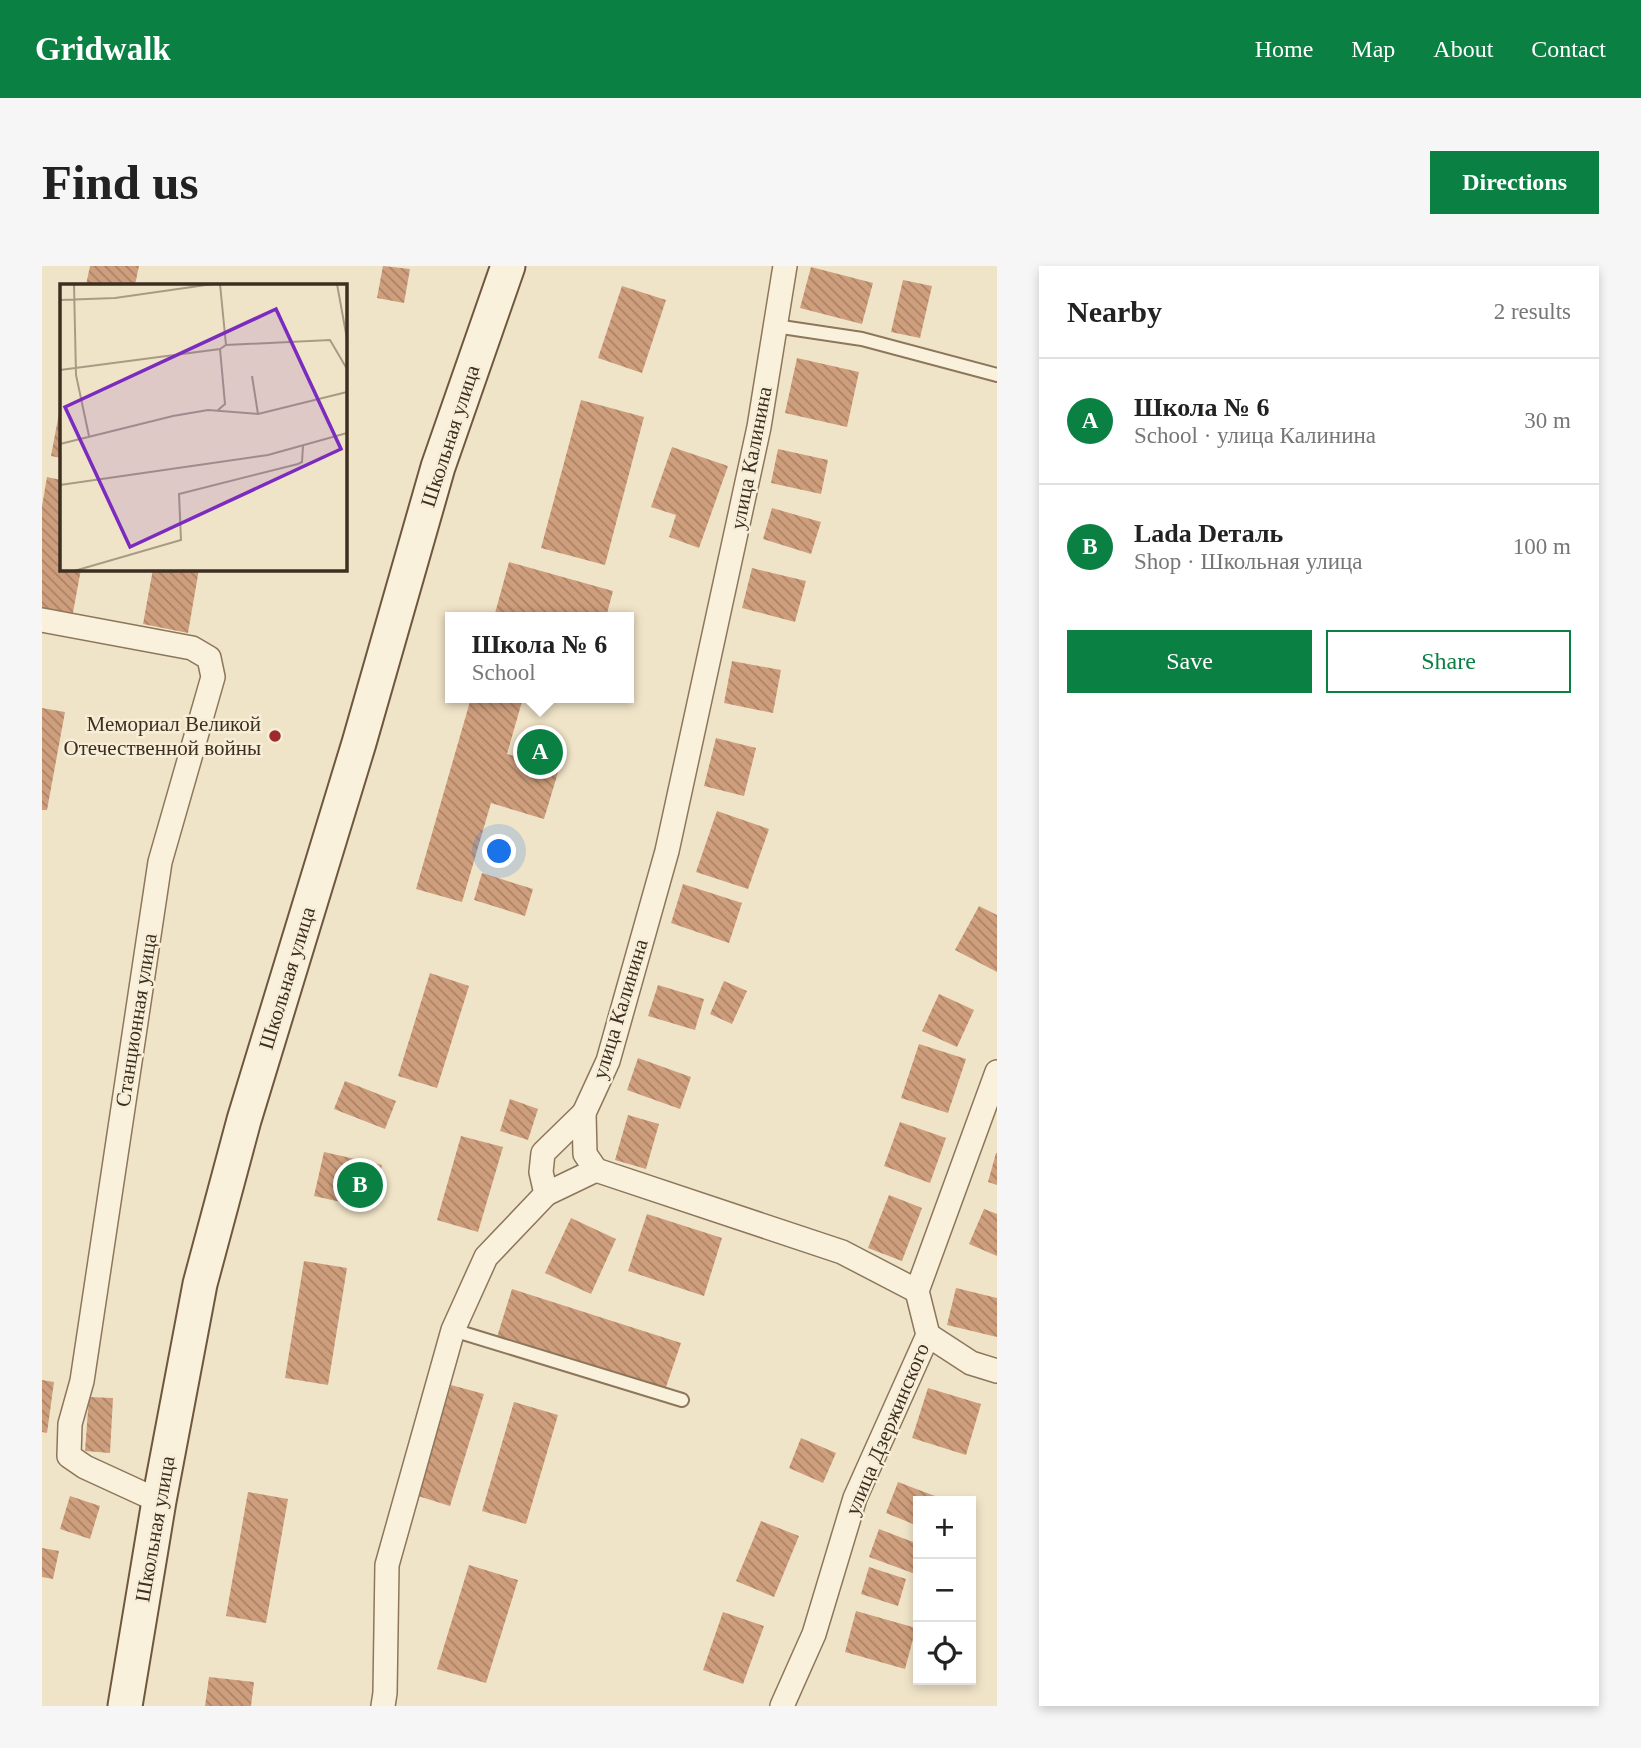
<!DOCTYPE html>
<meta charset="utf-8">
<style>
:root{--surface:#fff;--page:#f6f6f6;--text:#222;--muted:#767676;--line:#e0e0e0;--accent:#0b8043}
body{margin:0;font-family:Georgia,serif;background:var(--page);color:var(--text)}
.controls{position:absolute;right:21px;bottom:21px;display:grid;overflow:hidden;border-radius:0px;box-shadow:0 4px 10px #0003}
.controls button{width:63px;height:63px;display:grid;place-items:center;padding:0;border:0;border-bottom:2px solid var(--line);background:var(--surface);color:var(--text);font:35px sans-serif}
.you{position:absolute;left:458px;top:586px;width:24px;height:24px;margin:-18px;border:5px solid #fff;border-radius:50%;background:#1a73e8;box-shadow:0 0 0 10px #1a73e833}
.badge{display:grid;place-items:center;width:46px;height:46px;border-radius:50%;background:var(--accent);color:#fff;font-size:23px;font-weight:700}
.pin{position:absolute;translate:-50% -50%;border:4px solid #fff;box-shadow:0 2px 7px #0006}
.popup{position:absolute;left:403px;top:346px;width:189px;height:91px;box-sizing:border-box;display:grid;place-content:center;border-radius:0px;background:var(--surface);filter:drop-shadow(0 2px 5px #0005);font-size:23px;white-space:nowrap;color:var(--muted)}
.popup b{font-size:26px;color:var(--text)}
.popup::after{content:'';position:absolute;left:50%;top:100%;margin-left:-14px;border:14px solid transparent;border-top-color:var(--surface)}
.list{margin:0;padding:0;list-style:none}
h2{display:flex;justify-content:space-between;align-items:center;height:91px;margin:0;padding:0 28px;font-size:30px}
h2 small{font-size:23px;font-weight:400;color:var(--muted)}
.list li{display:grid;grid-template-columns:46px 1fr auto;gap:21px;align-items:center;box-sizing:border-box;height:126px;padding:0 28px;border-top:2px solid var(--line)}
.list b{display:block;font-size:26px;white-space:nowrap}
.list p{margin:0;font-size:23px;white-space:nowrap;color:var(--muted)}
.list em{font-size:23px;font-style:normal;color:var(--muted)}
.actions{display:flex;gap:14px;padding:21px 28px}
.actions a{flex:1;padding:16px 0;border:2px solid var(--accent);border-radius:0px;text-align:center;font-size:24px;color:var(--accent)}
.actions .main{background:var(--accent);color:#fff}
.icon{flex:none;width:38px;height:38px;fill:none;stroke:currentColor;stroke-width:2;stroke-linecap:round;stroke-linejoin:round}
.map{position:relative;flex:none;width:955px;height:1440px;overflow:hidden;border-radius:0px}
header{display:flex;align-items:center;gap:42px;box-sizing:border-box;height:98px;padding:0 35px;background:var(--accent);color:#fff}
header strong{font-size:33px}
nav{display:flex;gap:38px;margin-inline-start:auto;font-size:24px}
.intro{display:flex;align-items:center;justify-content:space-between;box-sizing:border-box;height:168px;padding:0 42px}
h1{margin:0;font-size:49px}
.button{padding:18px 32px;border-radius:0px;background:var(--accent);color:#fff;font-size:24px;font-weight:700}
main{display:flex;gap:42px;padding:0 42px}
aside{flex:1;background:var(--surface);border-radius:0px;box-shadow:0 4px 10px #0003}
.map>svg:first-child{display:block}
.building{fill:url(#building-back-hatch)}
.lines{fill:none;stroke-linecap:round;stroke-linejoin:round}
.service-casing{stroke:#8d765c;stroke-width:16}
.minor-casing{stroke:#8d765c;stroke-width:26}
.secondary-casing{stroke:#6f573f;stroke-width:37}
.service{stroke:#faf1dc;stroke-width:12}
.minor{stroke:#faf1dc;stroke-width:23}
.secondary{stroke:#faf1dc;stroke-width:33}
.poi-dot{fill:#9e2a2b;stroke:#f7eed8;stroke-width:2.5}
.labels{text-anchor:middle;stroke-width:5;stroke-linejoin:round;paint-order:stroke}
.street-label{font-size:21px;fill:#3d2e20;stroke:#f7eed8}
.poi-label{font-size:21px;fill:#3d2e20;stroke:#f7eed8;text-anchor:end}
.inset-road{fill:none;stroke:#a89b85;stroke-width:2}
.view{fill:#7b2cbf;fill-opacity:0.15;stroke:#7b2cbf;stroke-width:3.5}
.inset-edge{fill:none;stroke:#3d2e20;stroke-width:3.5}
</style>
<header>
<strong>Gridwalk</strong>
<nav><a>Home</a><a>Map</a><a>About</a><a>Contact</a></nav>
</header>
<div class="intro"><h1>Find us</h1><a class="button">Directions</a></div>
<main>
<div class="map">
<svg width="955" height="1440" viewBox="0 0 955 1440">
<defs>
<pattern id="building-back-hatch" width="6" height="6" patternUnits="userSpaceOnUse" patternTransform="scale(1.75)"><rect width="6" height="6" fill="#cf9f7d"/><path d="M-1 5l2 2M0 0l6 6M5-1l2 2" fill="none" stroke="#a98266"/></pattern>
</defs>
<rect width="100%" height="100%" fill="#f0e4c8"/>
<!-- building -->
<g class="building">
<polygon points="48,0 97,0 93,19 44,19"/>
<polygon points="341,0 368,3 362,37 335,32"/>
<polygon points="769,1 831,17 820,58 758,42"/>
<polygon points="861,14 890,20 878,72 849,66"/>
<polygon points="580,20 624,34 600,107 556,92"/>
<polygon points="755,92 817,106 805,161 743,147"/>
<polygon points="539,134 602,151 563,299 499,282"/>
<polygon points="18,142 19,142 19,192 9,190"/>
<polygon points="630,181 686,200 657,282 627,271 634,249 609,241"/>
<polygon points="736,183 786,194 779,228 729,217"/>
<polygon points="5,211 19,214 19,303 39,303 30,352 0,347 0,240"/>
<polygon points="730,242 779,256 769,288 721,273"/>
<polygon points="467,296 571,325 564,351 513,351 505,349 504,351 452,351"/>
<polygon points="710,302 764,315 753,356 700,342"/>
<polygon points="111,303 157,303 146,367 101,358"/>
<polygon points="690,395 739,404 731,447 682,437"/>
<polygon points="429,432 481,432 465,488 517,503 502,553 449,537 420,636 374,623"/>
<polygon points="0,442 23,446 5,544 0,544"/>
<polygon points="674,472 714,482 702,530 662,520"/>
<polygon points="675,545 727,563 706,623 654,606"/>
<polygon points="440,607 491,623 483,650 432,634"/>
<polygon points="641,618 700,637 687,677 629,657"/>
<polygon points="937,640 955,649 955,706 913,684"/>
<polygon points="388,707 427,720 395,822 356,810"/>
<polygon points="682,715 705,725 690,758 668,748"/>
<polygon points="616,719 662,733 653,764 606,750"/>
<polygon points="897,728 932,744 915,781 880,765"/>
<polygon points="877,778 924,793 906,847 859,832"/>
<polygon points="596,792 649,811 638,843 585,824"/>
<polygon points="303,815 354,835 343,863 292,843"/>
<polygon points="468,833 496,843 486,874 458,865"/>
<polygon points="586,849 617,858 604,903 573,894"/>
<polygon points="858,856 904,872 888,917 842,900"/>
<polygon points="419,870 461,881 436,966 395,954"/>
<polygon points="282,886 340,899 330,943 272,930"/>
<polygon points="954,887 955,887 955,919 946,916"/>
<polygon points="847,929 880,942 860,995 826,982"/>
<polygon points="942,943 955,948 955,990 927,978"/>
<polygon points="605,948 680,972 662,1030 586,1005"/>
<polygon points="529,952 574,973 549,1028 503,1007"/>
<polygon points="262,995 305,1002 286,1119 243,1112"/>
<polygon points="914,1022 955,1032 955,1071 905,1059"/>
<polygon points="470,1023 639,1077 623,1124 455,1071"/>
<polygon points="0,1114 12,1116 5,1167 0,1166"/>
<polygon points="409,1119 442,1128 408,1240 376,1230"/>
<polygon points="886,1122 939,1138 924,1189 870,1172"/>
<polygon points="47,1131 71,1132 68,1187 43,1185"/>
<polygon points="472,1136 516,1149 484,1258 440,1245"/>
<polygon points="759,1172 794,1187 781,1217 747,1202"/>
<polygon points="856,1216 906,1235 876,1235 876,1260 844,1247"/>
<polygon points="206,1226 246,1233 224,1357 184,1350"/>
<polygon points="28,1230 58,1240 48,1273 18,1263"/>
<polygon points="719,1255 757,1270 732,1331 694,1315"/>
<polygon points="837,1263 876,1278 876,1309 827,1291"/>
<polygon points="0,1282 17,1285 11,1313 0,1311"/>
<polygon points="427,1299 476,1314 444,1417 395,1403"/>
<polygon points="827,1301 864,1313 856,1340 819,1328"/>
<polygon points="814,1345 874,1362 863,1403 803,1386"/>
<polygon points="681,1346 722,1360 701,1418 661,1404"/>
<polygon points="167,1411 212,1416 209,1440 163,1440"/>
</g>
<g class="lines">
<defs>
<g id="service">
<polyline points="733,60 820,73 955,109"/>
<polyline points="411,1064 640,1134"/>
</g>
<g id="minor">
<polyline points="0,354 150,382 167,392 171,411 118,596 40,1115 28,1158 27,1190 43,1201 117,1235"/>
<polyline points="542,847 543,888 554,904 800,986 875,1025"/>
<polyline points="504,928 554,904"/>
<polyline points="886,1069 929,1097 955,1105"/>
<polyline points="341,1440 343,1427 345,1299 411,1064 444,991 504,928 499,906 501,887 542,847 566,795 625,585 717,161 743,0"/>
<polyline points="740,1440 772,1368 813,1232 886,1069 875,1025 955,806"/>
</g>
<polyline id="secondary" points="83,1440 117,1235 158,1018 202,854 317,477 396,201 466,0"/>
</defs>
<!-- service casing -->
<use href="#service" class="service-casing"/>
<!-- minor casing -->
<use href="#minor" class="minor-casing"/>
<!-- secondary casing -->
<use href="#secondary" class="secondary-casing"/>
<!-- service -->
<use href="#service" class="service"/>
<!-- minor -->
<use href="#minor" class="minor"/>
<!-- secondary -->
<use href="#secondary" class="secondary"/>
</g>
<!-- markers -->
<circle class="poi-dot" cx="233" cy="470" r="7"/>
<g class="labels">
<!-- street labels -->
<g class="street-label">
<text transform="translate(408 170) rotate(-72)" y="7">Школьная улица</text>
<text transform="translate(709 192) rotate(-79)" y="7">улица Калинина</text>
<text transform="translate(245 712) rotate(-73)" y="7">Школьная улица</text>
<text transform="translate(578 743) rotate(-73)" y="7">улица Калинина</text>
<text transform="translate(94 754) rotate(-81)" y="7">Станционная улица</text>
<text transform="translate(845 1163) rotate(-67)" y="7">улица Дзержинского</text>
<text transform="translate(113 1263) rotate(-80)" y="7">Школьная улица</text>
</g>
<!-- poi labels -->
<g class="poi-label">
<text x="219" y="465">Мемориал Великой<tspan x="219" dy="24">Отечественной войны</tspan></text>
</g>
</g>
<!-- overview -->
<g transform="translate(18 18)">
<rect width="287" height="287" fill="#f0e4c8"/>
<path class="inset-road" d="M 14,0 L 16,91 L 29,152M 160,0 L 166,61M 277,0 L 287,55M 0,16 L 55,14 L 153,0M 0,86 L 160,65 L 166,61 L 270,56 L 287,85M 192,92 L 198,130M 158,126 L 165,120 L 160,65M 0,160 L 113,132 L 148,126 L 198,130 L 287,108M 0,201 L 208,171 L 287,149M 14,287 L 121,256 L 119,210 L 238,180 L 242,178 L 243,162"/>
<path class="view" d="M 216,25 L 281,165 L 70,263 L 5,123 Z"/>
<rect width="287" height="287" class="inset-edge"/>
</g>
</svg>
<div class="controls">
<button>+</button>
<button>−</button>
<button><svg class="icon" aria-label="locate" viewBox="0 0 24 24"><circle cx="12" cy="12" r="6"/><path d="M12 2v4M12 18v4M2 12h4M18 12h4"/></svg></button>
</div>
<div class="you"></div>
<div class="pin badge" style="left:498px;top:486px">A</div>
<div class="popup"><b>Школа № 6</b>School</div>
<div class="pin badge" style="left:318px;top:919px">B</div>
</div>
<aside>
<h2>Nearby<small>2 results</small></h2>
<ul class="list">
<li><span class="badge">A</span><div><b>Школа № 6</b><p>School · улица Калинина</p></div><em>30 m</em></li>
<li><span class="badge">B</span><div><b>Lada Dеталь</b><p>Shop · Школьная улица</p></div><em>100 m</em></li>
</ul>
<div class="actions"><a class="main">Save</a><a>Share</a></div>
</aside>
</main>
